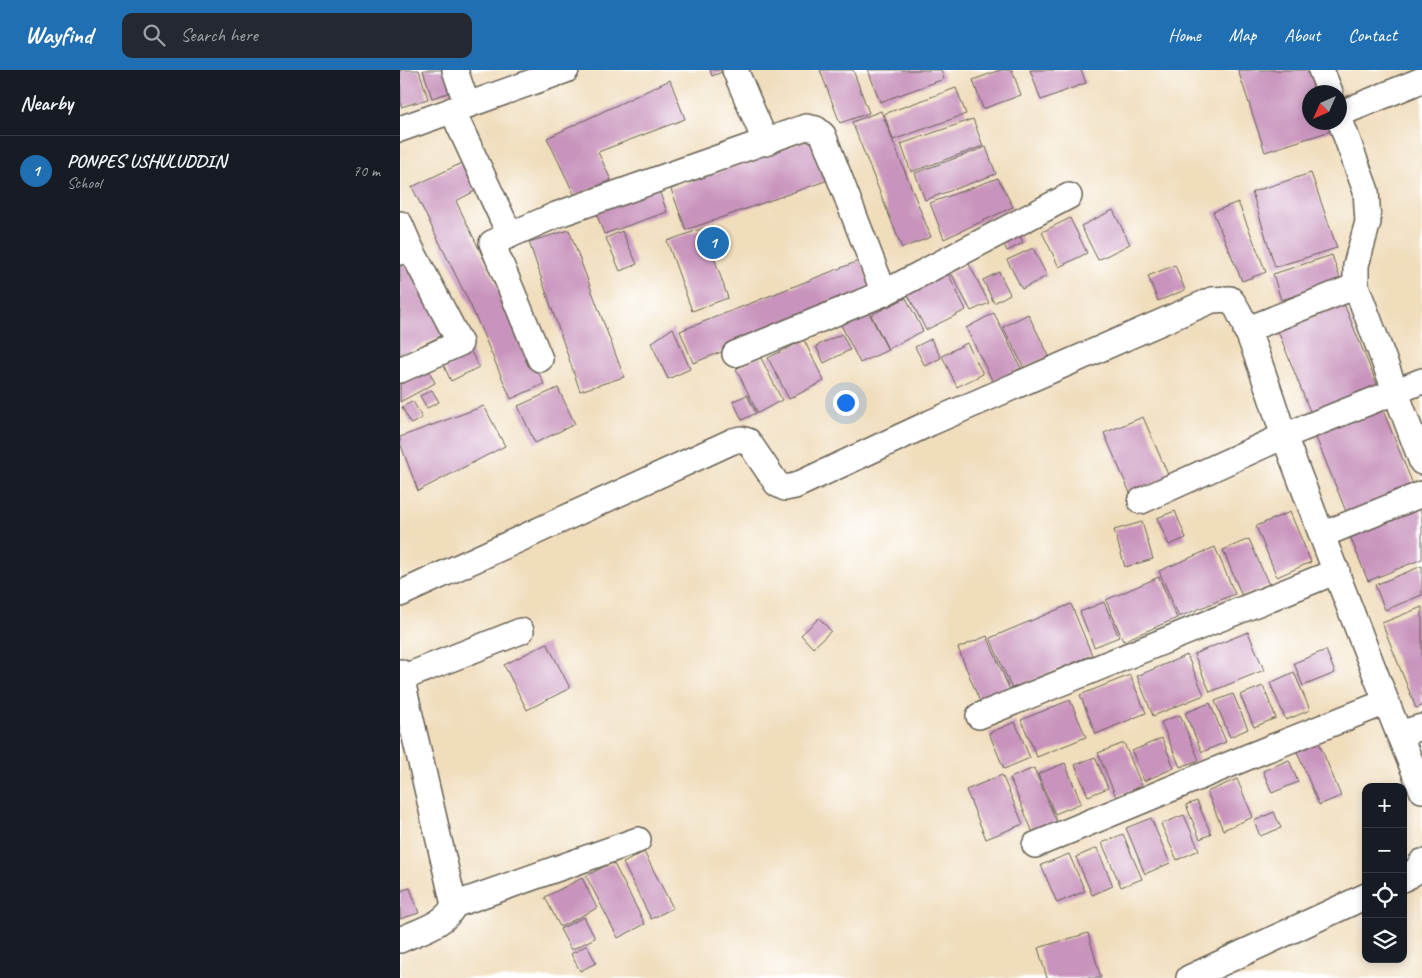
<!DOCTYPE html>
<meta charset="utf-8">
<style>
:root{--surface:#171b24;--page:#242831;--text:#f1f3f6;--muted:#9ea1a6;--line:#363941;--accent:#1f6fb2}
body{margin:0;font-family:Caveat,sans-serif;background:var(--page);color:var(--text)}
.controls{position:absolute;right:15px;bottom:15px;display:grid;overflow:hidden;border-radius:10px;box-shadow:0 2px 8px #0003}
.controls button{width:45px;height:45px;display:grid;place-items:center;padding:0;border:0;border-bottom:1px solid var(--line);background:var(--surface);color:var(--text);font:25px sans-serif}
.compass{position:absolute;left:902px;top:15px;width:45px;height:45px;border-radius:50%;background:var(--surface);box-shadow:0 2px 8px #0003;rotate:225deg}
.you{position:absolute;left:445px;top:332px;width:18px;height:18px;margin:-12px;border:4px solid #fff;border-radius:50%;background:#1a73e8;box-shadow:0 0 0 8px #1a73e833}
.badge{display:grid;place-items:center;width:32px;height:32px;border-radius:50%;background:var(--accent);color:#fff;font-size:16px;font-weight:700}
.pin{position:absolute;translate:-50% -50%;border:2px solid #fff;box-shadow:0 1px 5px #0006}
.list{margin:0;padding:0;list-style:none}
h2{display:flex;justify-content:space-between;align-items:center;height:65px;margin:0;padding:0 20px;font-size:21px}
h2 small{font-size:16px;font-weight:400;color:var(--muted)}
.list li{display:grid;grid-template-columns:32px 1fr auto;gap:15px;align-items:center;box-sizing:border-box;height:70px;padding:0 20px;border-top:1px solid var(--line)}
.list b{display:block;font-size:19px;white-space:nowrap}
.list p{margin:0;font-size:16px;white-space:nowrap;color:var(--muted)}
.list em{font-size:16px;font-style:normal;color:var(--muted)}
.icon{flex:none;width:28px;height:28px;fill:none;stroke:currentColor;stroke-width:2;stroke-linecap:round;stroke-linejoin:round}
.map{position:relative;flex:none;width:1022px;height:908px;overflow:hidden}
header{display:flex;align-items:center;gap:30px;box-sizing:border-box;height:70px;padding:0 25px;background:var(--accent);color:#fff}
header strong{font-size:24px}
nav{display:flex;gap:28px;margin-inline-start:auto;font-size:18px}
.search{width:350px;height:45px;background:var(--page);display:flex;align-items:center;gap:12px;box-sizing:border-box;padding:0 18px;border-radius:10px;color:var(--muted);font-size:19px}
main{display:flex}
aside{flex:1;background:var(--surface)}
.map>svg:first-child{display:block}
.building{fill:#c893bc}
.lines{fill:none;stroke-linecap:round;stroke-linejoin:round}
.minor-casing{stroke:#666054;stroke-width:28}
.minor{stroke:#fff;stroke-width:25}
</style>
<header>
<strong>Wayfind</strong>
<div class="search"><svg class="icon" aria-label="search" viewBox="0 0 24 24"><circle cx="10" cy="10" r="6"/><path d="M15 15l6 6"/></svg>Search here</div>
<nav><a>Home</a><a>Map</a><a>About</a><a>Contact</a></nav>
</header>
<main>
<aside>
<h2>Nearby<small></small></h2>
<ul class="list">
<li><span class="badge">1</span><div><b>PONPES USHULUDDIN</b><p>School</p></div><em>70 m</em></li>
</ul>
</aside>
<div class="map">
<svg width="1022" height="908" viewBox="0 0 1022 908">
<rect width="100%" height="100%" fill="#fff"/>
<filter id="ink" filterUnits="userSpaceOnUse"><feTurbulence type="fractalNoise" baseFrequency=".02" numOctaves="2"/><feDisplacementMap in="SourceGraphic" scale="10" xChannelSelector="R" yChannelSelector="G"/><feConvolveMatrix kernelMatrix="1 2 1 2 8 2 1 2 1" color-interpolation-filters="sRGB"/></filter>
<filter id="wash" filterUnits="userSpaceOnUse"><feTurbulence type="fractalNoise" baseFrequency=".0096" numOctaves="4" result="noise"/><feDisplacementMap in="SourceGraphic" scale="20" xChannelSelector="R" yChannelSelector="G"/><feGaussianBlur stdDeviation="1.12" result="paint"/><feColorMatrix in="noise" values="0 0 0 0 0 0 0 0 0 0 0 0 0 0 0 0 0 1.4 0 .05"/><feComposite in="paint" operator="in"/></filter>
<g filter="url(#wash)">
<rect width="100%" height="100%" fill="#f0ddbc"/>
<g id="blocks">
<!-- building -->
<g class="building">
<polygon points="0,0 19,0 28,29 1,37"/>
<polygon points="23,0 47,0 54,21 32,28"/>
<polygon points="310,0 327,0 312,6"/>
<polygon points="420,0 453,0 469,43 440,53"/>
<polygon points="468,0 541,0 544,9 480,32"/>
<polygon points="600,0 612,0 621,25 583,39 573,10"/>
<polygon points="630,0 681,0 686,13 641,30"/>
<polygon points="838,0 918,0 925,22 909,22 909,52 935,52 937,59 865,82"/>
<polygon points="270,10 285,49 198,82 211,110 175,126 147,68"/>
<polygon points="556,18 566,44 493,70 484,44"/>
<polygon points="481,41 531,167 502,178 452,52"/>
<polygon points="573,49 583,76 511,102 501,74"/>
<polygon points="419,66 434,108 286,160 271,119"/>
<polygon points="586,77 596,104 525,130 515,103"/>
<polygon points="66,91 79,119 56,131 144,314 111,329 71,236 12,117"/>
<polygon points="911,103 937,178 875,197 852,122"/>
<polygon points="598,108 613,137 544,169 530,133"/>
<polygon points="257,115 267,142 204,164 194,137"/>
<polygon points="838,132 866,202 842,211 813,142"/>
<polygon points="713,140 730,174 698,190 681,156"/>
<polygon points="670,148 687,183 659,197 642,162"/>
<polygon points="615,156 623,173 607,181 599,164"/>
<polygon points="304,158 328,228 292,241 267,171"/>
<polygon points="169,160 224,307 180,321 129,172"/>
<polygon points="222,161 237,194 220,201 206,168"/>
<polygon points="633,178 647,206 622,219 607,190"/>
<polygon points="11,185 49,262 0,286 0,190"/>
<polygon points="932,185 941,211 881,230 873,204"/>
<polygon points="461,190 473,223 293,293 280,261"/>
<polygon points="569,194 589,233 571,241 551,203"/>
<polygon points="775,195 785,220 758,231 748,206"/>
<polygon points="547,201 566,240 526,260 506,221"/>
<polygon points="599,202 610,224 594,233 583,210"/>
<polygon points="506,228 523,261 488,279 471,245"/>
<polygon points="944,234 980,322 913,349 878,261"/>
<polygon points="467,239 488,280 460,293 440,253"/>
<polygon points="594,243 621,298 593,312 566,258"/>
<polygon points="628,244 649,286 624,298 603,257"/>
<polygon points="273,258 290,299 268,309 251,273"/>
<polygon points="442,264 450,280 424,293 416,276"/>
<polygon points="531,269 541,288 525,296 515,277"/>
<polygon points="404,270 424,311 389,329 368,288"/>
<polygon points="567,273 583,304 557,317 542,286"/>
<polygon points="70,280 79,297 51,311 43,294"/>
<polygon points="360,286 382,330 358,343 336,299"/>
<polygon points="28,299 35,313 0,332 0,313"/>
<polygon points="158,318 175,354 135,373 118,336"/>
<polygon points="32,320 39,332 27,338 20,326"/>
<polygon points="347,325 356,343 342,350 333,331"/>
<polygon points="13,331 22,348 11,354 2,337"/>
<polygon points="980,333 1014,417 947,444 913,360"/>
<polygon points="84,336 105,376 18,421 0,373 0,367"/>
<polygon points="743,347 769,407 730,423 704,363"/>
<polygon points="1016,431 1022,445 1022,489 968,511 947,459"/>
<polygon points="775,441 786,468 769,475 757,448"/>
<polygon points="890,442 911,492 877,507 856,456"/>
<polygon points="742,452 753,489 725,497 714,460"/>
<polygon points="849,469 869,515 842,526 823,480"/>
<polygon points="815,477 835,524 779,547 759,501"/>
<polygon points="1022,496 1022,525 985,540 975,515"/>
<polygon points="759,507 777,548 723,571 706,530"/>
<polygon points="704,532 719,567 694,577 680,542"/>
<polygon points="671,534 692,585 612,619 590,568"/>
<polygon points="1022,537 1022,636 1016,638 982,553"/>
<polygon points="419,548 431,561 413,578 401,565"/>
<polygon points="848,562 864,600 810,622 794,584"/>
<polygon points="587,566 612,625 582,637 558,578"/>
<polygon points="147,573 170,618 127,640 104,595"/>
<polygon points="926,580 935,603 903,616 894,593"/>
<polygon points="787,585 804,625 753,646 737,606"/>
<polygon points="894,602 910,640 886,650 870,613"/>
<polygon points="730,605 746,643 696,664 680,625"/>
<polygon points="863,616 876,648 854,657 840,625"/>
<polygon points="833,624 848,659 830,667 815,631"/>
<polygon points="670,630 686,667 637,687 621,650"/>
<polygon points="810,633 826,672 802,682 785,643"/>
<polygon points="780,645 799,690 780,697 761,652"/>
<polygon points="615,652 630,688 604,699 589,663"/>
<polygon points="915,663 941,726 919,735 893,672"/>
<polygon points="762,668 774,698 744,711 732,681"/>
<polygon points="724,673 742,716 716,727 698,683"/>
<polygon points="695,687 708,718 688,726 675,695"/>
<polygon points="889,690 898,712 872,723 863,701"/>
<polygon points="665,693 681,733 655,744 638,704"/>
<polygon points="634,698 658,755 634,765 610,708"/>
<polygon points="602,705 623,754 586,769 566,720"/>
<polygon points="837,709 853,747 823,760 807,722"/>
<polygon points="797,731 811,764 800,769 786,735"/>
<polygon points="874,742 881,758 860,766 854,751"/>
<polygon points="784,745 799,780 777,790 761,754"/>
<polygon points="751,748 770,793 745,804 726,758"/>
<polygon points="723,764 742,809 721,817 702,773"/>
<polygon points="697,778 713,816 692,825 676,787"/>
<polygon points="244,782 273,838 251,849 223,793"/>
<polygon points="669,784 685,821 657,833 641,795"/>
<polygon points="213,792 245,854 218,868 186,806"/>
<polygon points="182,808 197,838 160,857 145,827"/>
<polygon points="10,818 19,843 0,849 0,821"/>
<polygon points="184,847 195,868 171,880 160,859"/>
<polygon points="688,863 701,908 647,908 638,878"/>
<polygon points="187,875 196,893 180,901 171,884"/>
</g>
</g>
</g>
<g filter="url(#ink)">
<use href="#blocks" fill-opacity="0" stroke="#666054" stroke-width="1"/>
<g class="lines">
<defs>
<g id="minor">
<polyline points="55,0 67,35"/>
<polyline points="335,0 366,73"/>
<polyline points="921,0 930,22"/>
<polyline points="52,40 110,165 92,173 140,289"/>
<polyline points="939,44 1022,10"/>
<polyline points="939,47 966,121 968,152 956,195 956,216 1022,392"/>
<polyline points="0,59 166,0"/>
<polyline points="0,154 10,177 0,182"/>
<polyline points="110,165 156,145 406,57 416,59 423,65 484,223 335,284"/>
<polyline points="484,223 669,126"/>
<polyline points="846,260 956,216"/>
<polyline points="0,300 60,273 10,177"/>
<polyline points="741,431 884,366 1022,311"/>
<polyline points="922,465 1022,424"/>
<path d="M 0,524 L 333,371 L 341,369 L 348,371 L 377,414 L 385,418 L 395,416 L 530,353 L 812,230 L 830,229 C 846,243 875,341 884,366 C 922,466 960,566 999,664 L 1022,657"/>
<path d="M 0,602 L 54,835 C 46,855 18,861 0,870"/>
<polyline points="2,608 121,561"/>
<polyline points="579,646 937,501"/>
<polyline points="999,664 1022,720"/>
<polyline points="635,775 850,686 986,632"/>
<polyline points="1003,809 1016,801 1022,792"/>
<polyline points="54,835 238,770"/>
<polyline points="789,908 966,826"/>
</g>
</defs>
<!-- minor casing -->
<use href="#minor" class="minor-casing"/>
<!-- minor -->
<use href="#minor" class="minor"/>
</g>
</g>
</svg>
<div class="controls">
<button>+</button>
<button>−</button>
<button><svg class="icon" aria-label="locate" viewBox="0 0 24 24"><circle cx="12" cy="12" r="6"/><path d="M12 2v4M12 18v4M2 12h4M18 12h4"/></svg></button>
<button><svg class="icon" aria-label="layers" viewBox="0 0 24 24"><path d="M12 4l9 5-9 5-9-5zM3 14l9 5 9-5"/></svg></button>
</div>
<svg class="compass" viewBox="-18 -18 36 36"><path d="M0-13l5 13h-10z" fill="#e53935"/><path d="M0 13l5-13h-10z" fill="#9ea1a6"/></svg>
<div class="you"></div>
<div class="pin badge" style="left:313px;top:173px">1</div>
</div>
</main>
